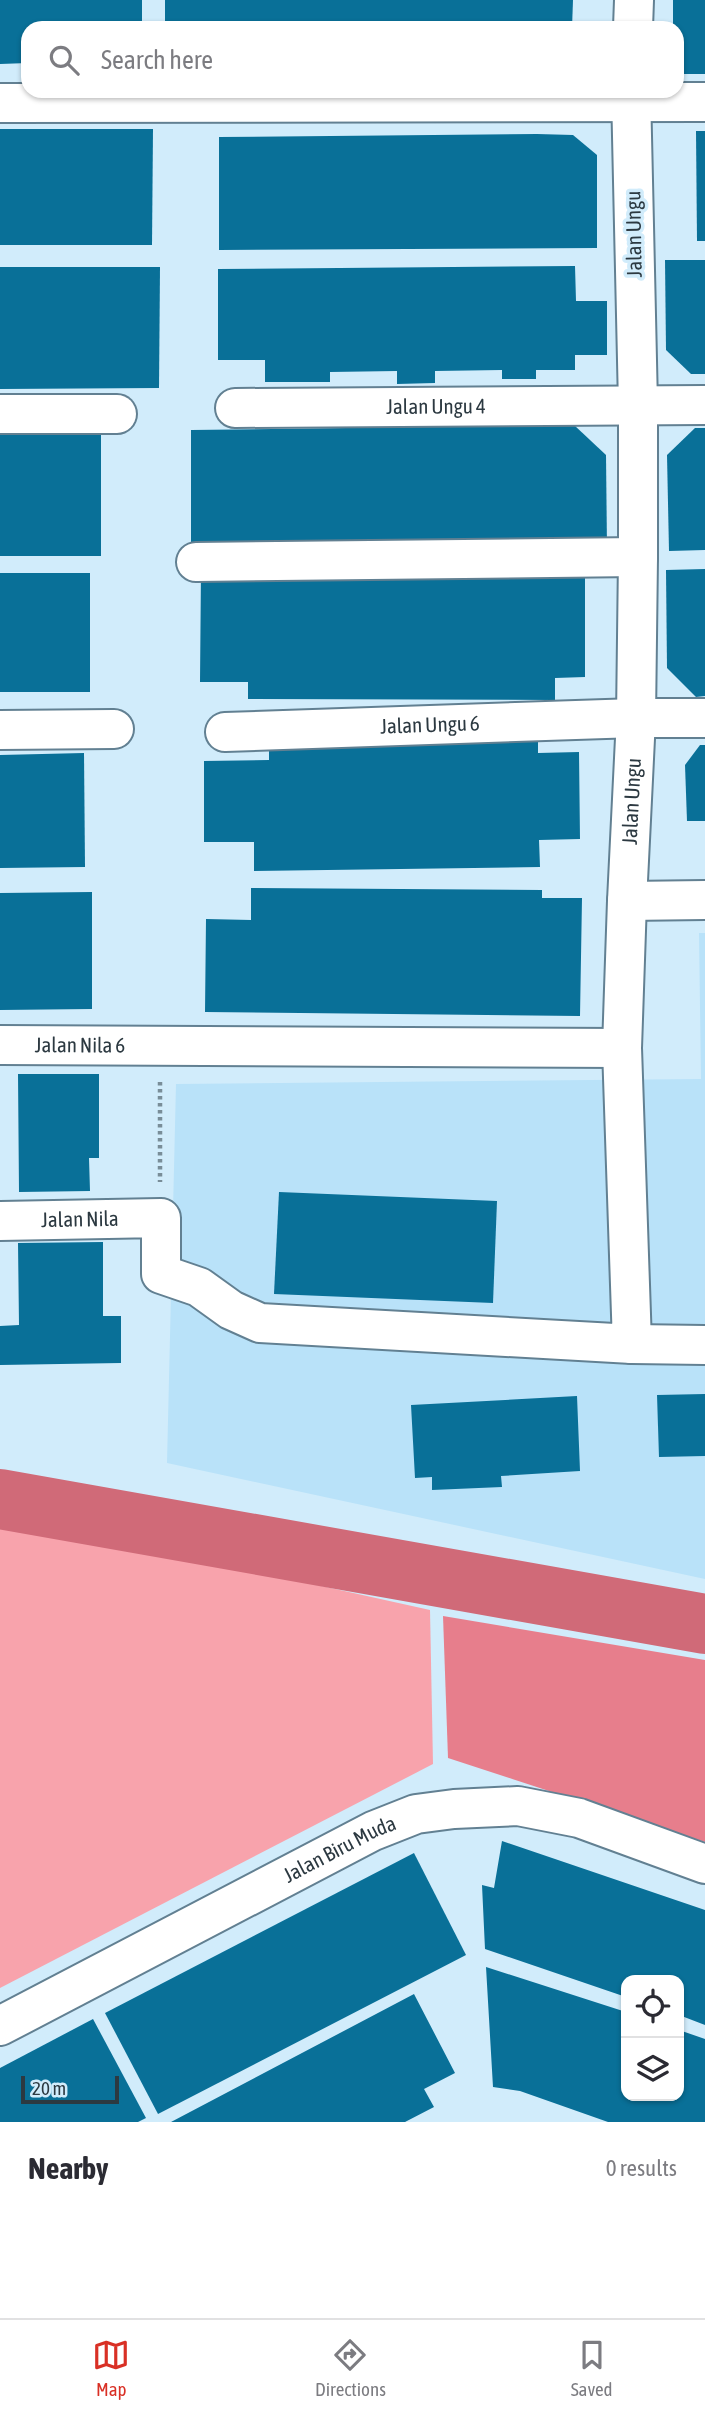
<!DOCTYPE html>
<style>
:root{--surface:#fff;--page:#f7f7f7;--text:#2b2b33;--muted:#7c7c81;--line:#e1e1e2;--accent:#d93025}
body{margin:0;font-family:"Asap Condensed",sans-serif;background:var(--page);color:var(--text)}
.controls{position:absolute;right:21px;bottom:21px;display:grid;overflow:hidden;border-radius:14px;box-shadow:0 2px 5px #0004}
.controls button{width:63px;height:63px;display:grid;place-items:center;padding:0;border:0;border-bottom:2px solid var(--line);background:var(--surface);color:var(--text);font:35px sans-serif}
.scale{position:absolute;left:21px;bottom:18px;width:98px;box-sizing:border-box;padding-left:7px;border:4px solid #2c3941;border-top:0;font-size:19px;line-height:24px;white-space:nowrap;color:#2c3941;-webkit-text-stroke:5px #d1ecfb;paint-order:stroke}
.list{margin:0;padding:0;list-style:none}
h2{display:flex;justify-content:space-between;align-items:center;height:91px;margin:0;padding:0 28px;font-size:30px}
h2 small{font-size:23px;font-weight:400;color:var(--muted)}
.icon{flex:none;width:38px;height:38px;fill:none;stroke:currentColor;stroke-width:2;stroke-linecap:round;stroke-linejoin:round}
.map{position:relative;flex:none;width:705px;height:2122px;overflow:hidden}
.search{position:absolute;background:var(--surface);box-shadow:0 2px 5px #0004;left:21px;right:21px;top:21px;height:77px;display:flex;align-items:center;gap:18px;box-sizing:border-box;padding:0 24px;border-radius:21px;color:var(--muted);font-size:26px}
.sheet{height:196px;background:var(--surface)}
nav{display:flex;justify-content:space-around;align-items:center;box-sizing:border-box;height:98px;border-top:2px solid var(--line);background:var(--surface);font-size:19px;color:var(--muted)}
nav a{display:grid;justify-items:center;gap:4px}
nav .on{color:var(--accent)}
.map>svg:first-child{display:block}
.built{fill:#b9e2f9}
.green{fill:#f8a3ac}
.forest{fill:#e77e8c}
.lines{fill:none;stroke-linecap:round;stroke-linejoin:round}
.river{stroke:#d06a78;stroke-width:60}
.building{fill:#097098}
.minor-casing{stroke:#628092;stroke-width:42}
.path{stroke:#798d98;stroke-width:4.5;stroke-dasharray:3.5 3.5;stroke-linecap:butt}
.minor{stroke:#fff;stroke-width:38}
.labels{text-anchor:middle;stroke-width:7;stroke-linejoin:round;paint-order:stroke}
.street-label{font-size:21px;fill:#2c3941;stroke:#d1ecfb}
</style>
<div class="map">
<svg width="705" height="2122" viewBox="0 0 705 2122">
<rect width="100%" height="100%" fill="#d1ecfb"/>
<!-- built -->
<polygon class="built" points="699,933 705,933 705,1579 167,1463 176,1084 701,1079"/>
<!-- green -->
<polygon class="green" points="0,1515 430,1610 433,1764 0,1988"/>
<!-- forest -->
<polygon class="forest" points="443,1616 705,1660 705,1842 448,1758"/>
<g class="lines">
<!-- river -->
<polyline class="river" points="0,1499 705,1624"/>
</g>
<!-- building -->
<g class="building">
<polygon points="0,0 142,0 142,28 28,28 28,63 0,64"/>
<polygon points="165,0 573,0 572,28 165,28"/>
<polygon points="673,0 705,0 705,74 677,74 677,28 673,28"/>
<polygon points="0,129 153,129 152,245 0,245"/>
<polygon points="696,131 705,131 705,241 697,241"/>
<polygon points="537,134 573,135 597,155 597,248 219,250 219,137"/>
<polygon points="665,260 705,260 705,374 691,374 666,350"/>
<polygon points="575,266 576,301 607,301 607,355 575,355 575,370 536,370 536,379 502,379 502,370 435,371 435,383 397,384 397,371 330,372 330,382 265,382 265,360 218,360 218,269"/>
<polygon points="0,267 160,267 159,388 0,389"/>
<polygon points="574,425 606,455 607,548 191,552 191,430"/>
<polygon points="695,428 705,428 705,550 669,551 667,455"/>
<rect x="0" y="431" width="101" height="125"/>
<polygon points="201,569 585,570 585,677 555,678 555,700 248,699 248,682 200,682"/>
<polygon points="705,569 705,696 696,697 667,668 666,570"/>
<rect x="0" y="573" width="90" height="119"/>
<polygon points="538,739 538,753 579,752 580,839 539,840 540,867 254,871 254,842 204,842 204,761 269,760 269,742"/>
<polygon points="700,745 705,745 705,821 687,821 685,765"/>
<polygon points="84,753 85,867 0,868 0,755"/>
<polygon points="251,888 542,890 542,898 582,898 580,1016 205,1012 206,919 251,920"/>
<polygon points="92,892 92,1009 0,1010 0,893"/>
<polygon points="18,1074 99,1074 99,1158 89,1158 90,1191 19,1192"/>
<polygon points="279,1192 497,1201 493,1303 274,1294"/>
<polygon points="103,1242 103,1316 121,1316 121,1363 0,1365 0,1326 19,1325 18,1243"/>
<polygon points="705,1394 705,1456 659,1457 657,1395"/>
<polygon points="577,1396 580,1471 501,1476 502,1487 432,1490 432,1477 415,1478 411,1405"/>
<polygon points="502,1841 705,1910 705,2025 679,2015 679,1980 626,1980 626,1997 485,1949 482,1885 494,1888"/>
<polygon points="414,1853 466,1955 158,2114 105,2013"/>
<polygon points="486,1967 626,2012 626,2096 679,2096 679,2030 705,2039 705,2122 608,2122 520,2091 493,2087"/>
<polygon points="414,1994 455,2073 424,2089 434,2107 405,2122 171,2122"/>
<polygon points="93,2019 146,2118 138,2122 0,2122 0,2068"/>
</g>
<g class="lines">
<defs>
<g id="minor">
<polyline points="633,28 634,0"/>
<polyline points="0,103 705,102"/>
<path id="s1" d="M 235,408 L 705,405"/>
<polyline points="0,414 117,414"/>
<polyline points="196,562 638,557"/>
<polyline points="0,730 114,729"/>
<path id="s2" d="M 225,732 L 636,718 L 705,718"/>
<polyline points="627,901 705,900"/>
<path id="s3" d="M 0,1045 L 622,1048"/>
<path id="s4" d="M 0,1221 L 161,1218 L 161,1274 L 199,1287 L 231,1310 L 260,1323 L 632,1344 L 622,1048 L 627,901 L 636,718 L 638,557 L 638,405 L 631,91"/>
<polyline points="632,1344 705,1345"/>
<path id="s5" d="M 0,2026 L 373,1831 L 416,1814 L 454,1809 L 518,1806 L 579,1818 L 705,1864"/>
</g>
</defs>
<!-- minor casing -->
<use href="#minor" class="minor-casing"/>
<!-- path -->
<polyline class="path" points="160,1082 160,1182"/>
<!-- minor -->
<use href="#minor" class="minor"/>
</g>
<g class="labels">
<!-- street labels -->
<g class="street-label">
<text transform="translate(634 234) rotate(-91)" y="7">Jalan Ungu</text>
<text dy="7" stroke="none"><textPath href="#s1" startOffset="201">Jalan Ungu 4</textPath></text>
<text dy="7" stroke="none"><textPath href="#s2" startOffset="205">Jalan Ungu 6</textPath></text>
<text dy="7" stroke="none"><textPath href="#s4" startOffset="1244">Jalan Ungu</textPath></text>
<text dy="7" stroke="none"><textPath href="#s3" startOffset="80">Jalan Nila 6</textPath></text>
<text dy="7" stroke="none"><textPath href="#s4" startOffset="80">Jalan Nila</textPath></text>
<text dy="7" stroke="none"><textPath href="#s5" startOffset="383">Jalan Biru Muda</textPath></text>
</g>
</g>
</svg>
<div class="controls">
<button><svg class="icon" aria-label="locate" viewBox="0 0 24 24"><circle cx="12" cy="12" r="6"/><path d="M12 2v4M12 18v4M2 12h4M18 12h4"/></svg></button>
<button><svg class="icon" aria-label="layers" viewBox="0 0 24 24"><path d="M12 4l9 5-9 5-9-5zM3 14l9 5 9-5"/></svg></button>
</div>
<div class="scale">20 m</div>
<div class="search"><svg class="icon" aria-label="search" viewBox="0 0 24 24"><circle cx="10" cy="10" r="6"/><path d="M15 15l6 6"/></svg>Search here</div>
</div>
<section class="sheet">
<h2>Nearby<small>0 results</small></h2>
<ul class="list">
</ul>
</section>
<nav>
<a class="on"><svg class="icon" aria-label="map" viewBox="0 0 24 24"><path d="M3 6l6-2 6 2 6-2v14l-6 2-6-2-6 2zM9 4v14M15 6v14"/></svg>Map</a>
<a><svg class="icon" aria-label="directions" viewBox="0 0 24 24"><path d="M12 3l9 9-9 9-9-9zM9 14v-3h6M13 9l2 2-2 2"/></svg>Directions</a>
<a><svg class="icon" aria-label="saved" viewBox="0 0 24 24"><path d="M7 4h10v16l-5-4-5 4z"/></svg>Saved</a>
</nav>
